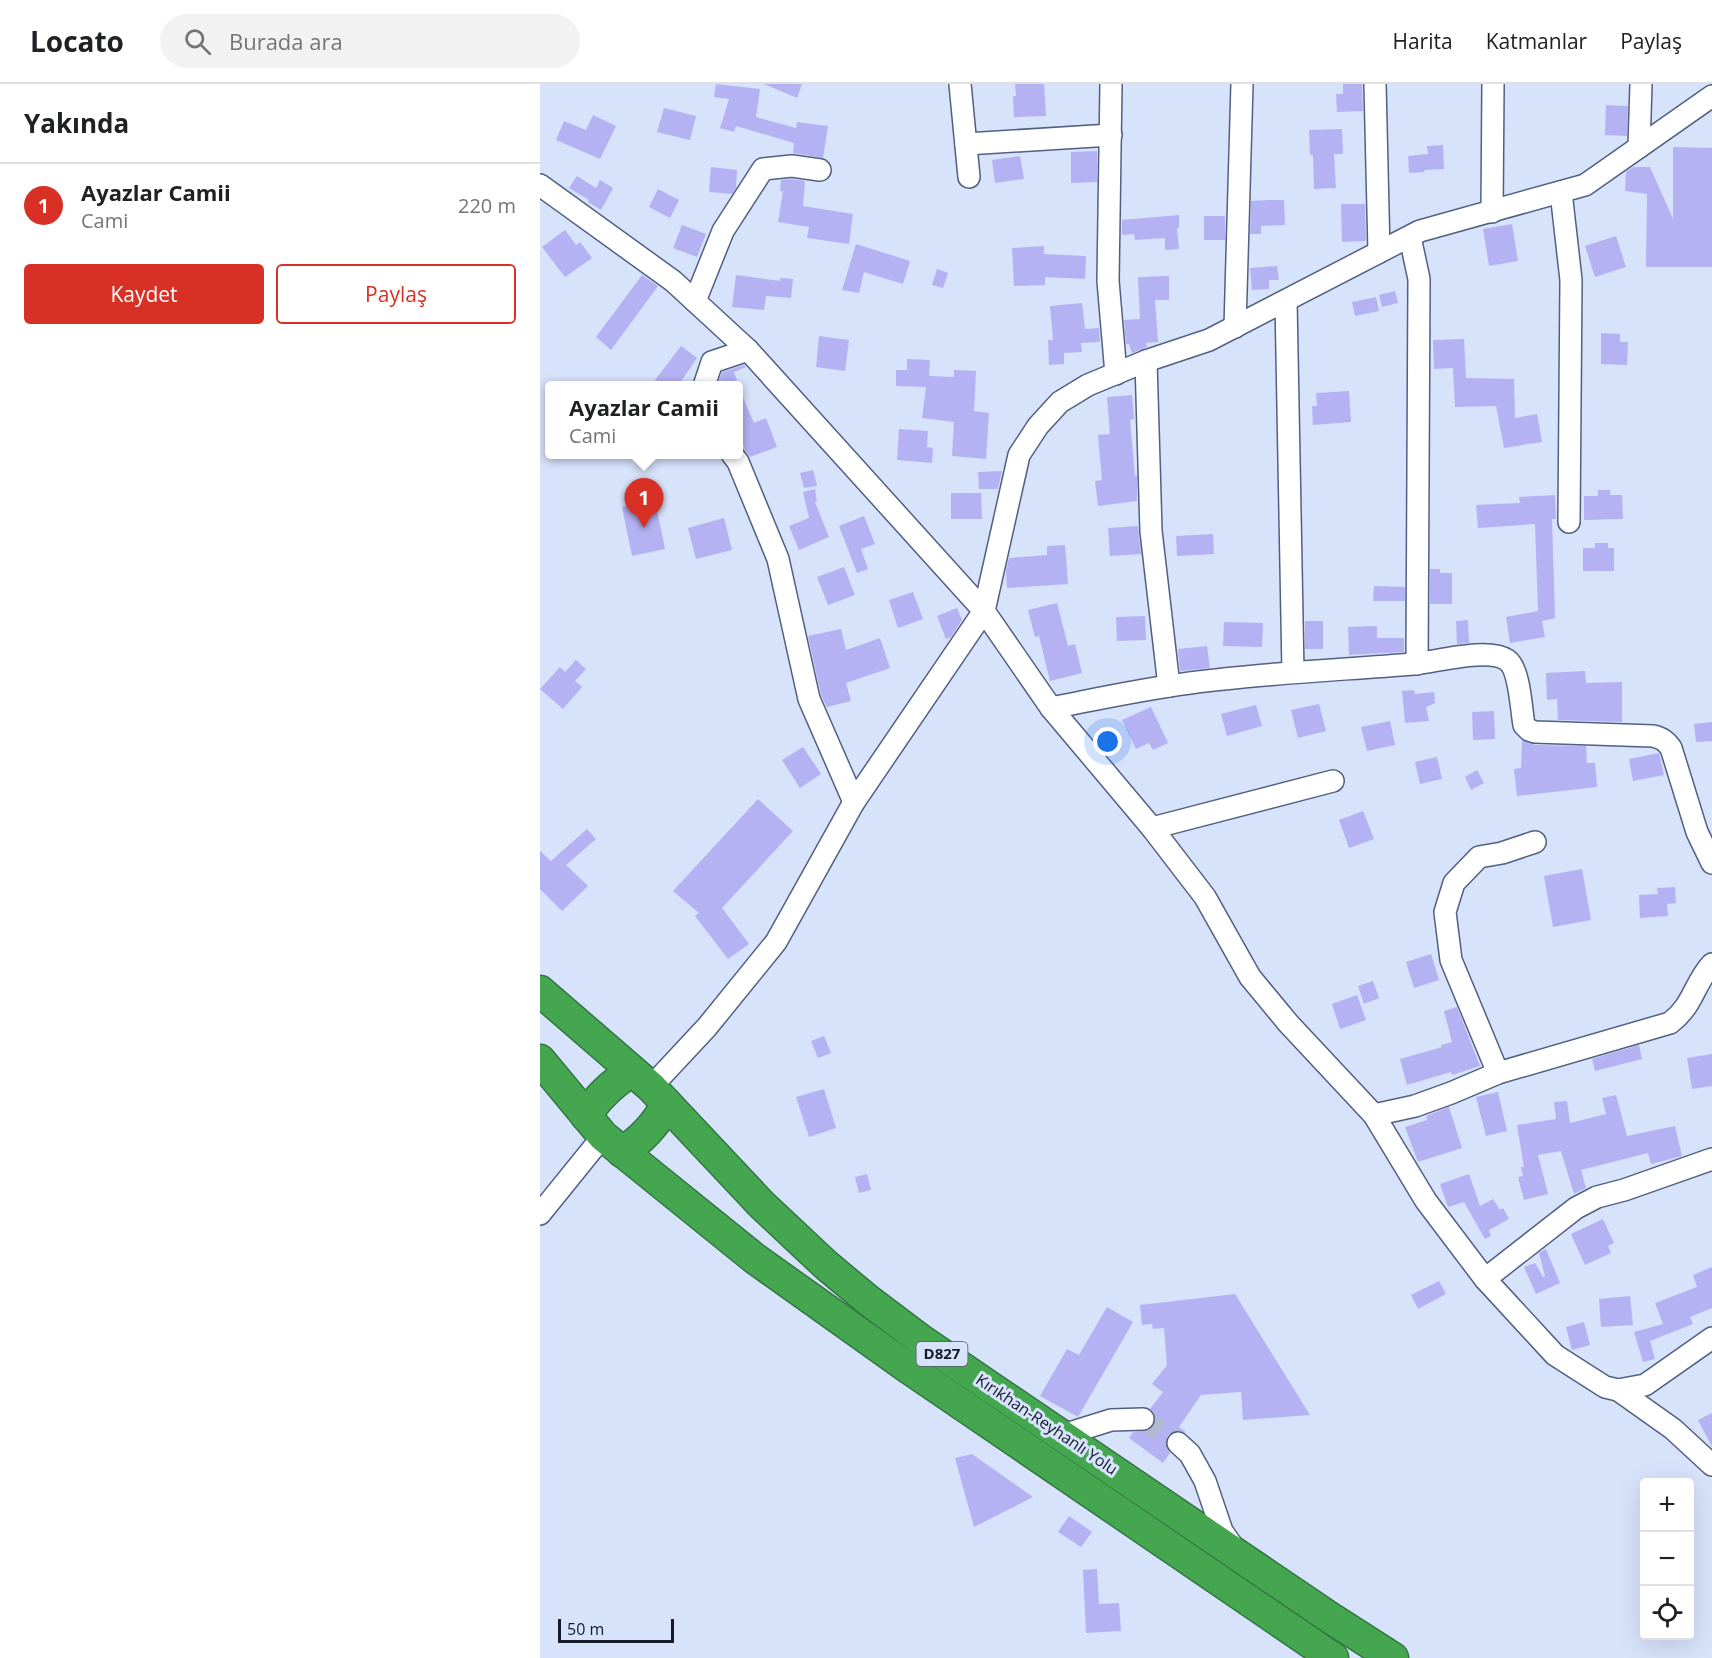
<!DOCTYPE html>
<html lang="tr">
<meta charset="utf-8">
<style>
:root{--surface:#fff;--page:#f2f2f2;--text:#202124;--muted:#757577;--line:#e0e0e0;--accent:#d93025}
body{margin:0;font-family:"Open Sans",sans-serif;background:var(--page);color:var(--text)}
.controls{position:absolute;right:18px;bottom:18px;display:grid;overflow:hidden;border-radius:6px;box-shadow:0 6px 24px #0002}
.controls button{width:54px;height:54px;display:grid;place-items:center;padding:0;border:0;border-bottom:2px solid var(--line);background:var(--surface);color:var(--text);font:30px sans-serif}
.scale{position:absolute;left:18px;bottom:15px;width:116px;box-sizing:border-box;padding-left:6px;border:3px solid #151b2a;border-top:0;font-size:16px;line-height:21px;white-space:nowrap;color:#151b2a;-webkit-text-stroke:4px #d7e2fb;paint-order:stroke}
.you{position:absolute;left:568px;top:658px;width:21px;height:21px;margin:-15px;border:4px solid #fff;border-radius:50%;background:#1a73e8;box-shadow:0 0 0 9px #1a73e833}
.badge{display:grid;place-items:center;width:39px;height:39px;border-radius:50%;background:var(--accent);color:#fff;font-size:20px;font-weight:700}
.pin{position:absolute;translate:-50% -50px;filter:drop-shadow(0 2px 3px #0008)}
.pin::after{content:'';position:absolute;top:32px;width:21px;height:18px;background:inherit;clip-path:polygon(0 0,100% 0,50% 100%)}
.popup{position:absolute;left:5px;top:297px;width:198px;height:78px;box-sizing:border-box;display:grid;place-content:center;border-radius:6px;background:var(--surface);filter:drop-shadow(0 2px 4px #0005);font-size:20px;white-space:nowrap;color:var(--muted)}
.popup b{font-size:22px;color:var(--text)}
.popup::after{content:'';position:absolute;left:50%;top:100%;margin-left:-12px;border:12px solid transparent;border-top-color:var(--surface)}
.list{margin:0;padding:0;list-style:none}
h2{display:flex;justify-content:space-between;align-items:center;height:78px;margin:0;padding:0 24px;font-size:26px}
h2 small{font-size:20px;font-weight:400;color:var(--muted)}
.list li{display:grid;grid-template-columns:39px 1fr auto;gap:18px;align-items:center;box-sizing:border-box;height:84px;padding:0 24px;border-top:2px solid var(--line)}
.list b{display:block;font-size:22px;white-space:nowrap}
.list p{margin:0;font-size:20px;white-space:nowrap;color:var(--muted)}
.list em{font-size:20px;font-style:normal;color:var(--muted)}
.actions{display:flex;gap:12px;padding:18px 24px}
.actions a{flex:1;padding:14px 0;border:2px solid var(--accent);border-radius:6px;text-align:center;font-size:21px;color:var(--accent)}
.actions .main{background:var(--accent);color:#fff}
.icon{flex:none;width:33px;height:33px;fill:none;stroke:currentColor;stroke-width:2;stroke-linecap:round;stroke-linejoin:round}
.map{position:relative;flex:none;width:1172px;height:1574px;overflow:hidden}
header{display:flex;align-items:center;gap:36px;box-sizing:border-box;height:84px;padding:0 30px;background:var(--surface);border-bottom:2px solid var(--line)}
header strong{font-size:28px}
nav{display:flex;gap:33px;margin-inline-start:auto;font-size:21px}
.search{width:420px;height:54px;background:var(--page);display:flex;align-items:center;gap:15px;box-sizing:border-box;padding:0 21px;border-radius:33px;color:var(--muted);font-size:22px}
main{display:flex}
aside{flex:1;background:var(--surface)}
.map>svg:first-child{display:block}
.building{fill:#b5b2f4}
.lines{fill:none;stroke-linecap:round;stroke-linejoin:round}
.minor-tunnel{stroke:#b0bad1;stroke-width:21;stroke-dasharray:21 10;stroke-linecap:butt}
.minor-casing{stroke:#516082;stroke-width:24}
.highway-casing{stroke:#347642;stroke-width:33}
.minor{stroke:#fff;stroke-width:21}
.highway{stroke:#44a74f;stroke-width:30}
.labels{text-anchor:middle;stroke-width:6;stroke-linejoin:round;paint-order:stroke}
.shield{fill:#d7e2fb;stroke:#4f5769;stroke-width:1.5}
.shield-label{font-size:15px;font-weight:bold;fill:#151b2a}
.street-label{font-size:16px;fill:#151b2a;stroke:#d7e2fb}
</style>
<header>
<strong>Locato</strong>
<div class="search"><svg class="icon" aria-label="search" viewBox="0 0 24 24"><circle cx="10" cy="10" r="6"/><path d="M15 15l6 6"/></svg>Burada ara</div>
<nav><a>Harita</a><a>Katmanlar</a><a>Paylaş</a></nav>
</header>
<main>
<aside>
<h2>Yakında<small></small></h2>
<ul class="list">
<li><span class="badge">1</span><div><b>Ayazlar Camii</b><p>Cami</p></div><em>220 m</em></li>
</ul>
<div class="actions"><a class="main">Kaydet</a><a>Paylaş</a></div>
</aside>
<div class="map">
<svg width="1172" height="1574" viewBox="0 0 1172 1574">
<rect width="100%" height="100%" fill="#d7e2fb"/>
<!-- building -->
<g class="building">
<polygon points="176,0 220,5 216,33 256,44 257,38 288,42 283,74 253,69 254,59 196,42 194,48 180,44 189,15 174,13"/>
<polygon points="224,0 262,0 257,14"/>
<polygon points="475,0 504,0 506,32 474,33 473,12 476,12"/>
<polygon points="803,0 822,0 823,27 797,28 796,10 803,10"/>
<polygon points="1066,21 1088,22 1087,52 1065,51"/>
<polygon points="124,24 156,32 150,56 117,48"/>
<polygon points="53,31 76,42 60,75 16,56 24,37 46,46"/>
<polygon points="802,45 803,70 794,70 796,104 774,105 773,71 770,71 769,46"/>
<polygon points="903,61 904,85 884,86 885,88 869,89 868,72 888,70 887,62"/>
<polygon points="1133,63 1172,64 1172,183 1106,183 1107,110 1085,107 1086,88 1093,83 1110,83 1133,135"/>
<polygon points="557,67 557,98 531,99 531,68"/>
<polygon points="480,72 484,95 455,99 452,76"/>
<polygon points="171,83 197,86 196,104 192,110 169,108"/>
<polygon points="37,92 56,104 60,96 73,104 61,126 48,118 49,116 29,104"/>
<polygon points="252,95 265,97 263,122 313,130 309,160 267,154 269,143 238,138 243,107 240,107 241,96"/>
<polygon points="118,105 139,116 130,134 109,123"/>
<polygon points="728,116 744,116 745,141 721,142 721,150 710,150 711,117"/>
<polygon points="801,120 825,120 826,157 802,158"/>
<polygon points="639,131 639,144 637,144 639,165 625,166 625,154 595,156 594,150 582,151 582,136"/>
<rect x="664" y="132" width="21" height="24"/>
<polygon points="972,140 978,177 949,182 943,145"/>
<polygon points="142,141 166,150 157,173 133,164"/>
<polygon points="25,146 36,161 40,158 52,174 25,193 2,163"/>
<polygon points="1076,152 1086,183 1055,193 1045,162"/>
<polygon points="316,160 370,177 363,200 324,188 319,209 302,206"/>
<polygon points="504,162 504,170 546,172 545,195 505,193 505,201 474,202 472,164"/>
<polygon points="737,182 739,196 729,196 729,205 712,206 710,184"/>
<polygon points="397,185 408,189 403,204 392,201"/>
<polygon points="102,191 118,202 71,266 56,253"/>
<polygon points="196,191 240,197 240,194 253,195 251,214 226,212 224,226 192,223"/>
<polygon points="629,192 629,216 615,216 618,258 606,259 607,263 592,269 589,260 586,260 584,236 600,235 598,193"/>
<polygon points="855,207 858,219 842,223 839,211"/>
<polygon points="836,213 839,227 815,232 812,218"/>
<polygon points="542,219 545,245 559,244 560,258 541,259 542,268 524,269 524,280 509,281 508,256 513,256 510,222"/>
<polygon points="1061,249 1080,250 1080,258 1088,258 1087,281 1061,280"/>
<polygon points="279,252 309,256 305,287 276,283"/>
<polygon points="924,255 926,294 974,295 975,334 997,330 1002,358 964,364 956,322 915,323 913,284 894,285 893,256"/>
<polygon points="141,262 157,274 138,302 122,302 115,296"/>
<polygon points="367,275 390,276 389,292 414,293 414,286 436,287 434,327 449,329 446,375 412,372 414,338 382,334 386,303 356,302 356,286 367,286"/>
<polygon points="204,281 206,283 194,288 199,302 182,302 179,296 182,288"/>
<polygon points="198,302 214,339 226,334 237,363 210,373 205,366 198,348"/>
<polygon points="809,307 811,338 773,341 772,322 777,322 776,309"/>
<polygon points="592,311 594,335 590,336 595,392 597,392 597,417 558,422 555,397 562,396 558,351 570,350 567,313"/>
<polygon points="359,345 388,347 387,363 393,364 392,379 357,376"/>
<polygon points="273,386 277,402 264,404 260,389"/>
<polygon points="462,387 458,405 439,405 438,388"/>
<polygon points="275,405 277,417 275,418 289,453 259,466 249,442 269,434 263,408"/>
<polygon points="1058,406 1070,406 1070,411 1082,411 1083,435 1044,436 1044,412 1058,412"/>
<polygon points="411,409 441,409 442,435 411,435"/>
<polygon points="1015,411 1016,435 1012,435 1015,534 1002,537 1005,553 970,559 966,533 998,527 995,440 938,444 936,421 980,419 979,413"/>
<polygon points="115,416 125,465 92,472 82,423"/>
<polygon points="324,432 335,460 321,465 328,485 317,489 299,442"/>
<polygon points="184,434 192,466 156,475 148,444"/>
<polygon points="598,442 601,470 570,472 568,444"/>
<polygon points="673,450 674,470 637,472 636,452"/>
<polygon points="1055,459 1068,459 1068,464 1074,464 1074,487 1043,487 1043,464 1055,464"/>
<polygon points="525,461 528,500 467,504 466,487 469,474 507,471 507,462"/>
<polygon points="304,483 315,511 288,521 277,493"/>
<polygon points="890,485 900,485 900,489 912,489 912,520 890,520"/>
<polygon points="834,502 865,503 865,517 833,517"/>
<polygon points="373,508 383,535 358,544 349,516"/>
<polygon points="517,519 528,562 535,560 542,589 510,597 499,552 495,553 488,526"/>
<polygon points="417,524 422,536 411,553 406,555 397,532"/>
<polygon points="605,532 606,556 577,557 576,533"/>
<polygon points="928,536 929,559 917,560 916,537"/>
<rect x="765" y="537" width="18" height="28"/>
<polygon points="684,538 723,539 722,563 683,562"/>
<polygon points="837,542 837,554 864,554 864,568 809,571 808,543"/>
<polygon points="301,545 306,566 340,554 350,584 306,599 311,617 287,623 281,611 268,552"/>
<polygon points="667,562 670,584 640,587 638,565"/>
<polygon points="36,576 46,585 35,597 42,603 23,625 0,605 20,583 25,588"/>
<polygon points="1045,587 1046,599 1082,598 1082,638 1018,636 1017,615 1007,616 1006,589"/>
<polygon points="874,606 875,610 894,608 895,619 886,623 889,637 865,639 862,607"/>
<polygon points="779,620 786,647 758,654 751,626"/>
<polygon points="716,621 722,642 687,652 681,630"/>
<polygon points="611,623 628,659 613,666 609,659 596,665 582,636"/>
<polygon points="954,627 955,655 933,656 932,628"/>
<polygon points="850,637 855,661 827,667 821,643"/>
<polygon points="1172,638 1172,657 1156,658 1154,640"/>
<polygon points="982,656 995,661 1046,662 1047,679 1055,679 1057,703 977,712 974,685 981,684"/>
<polygon points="263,663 281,690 260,704 242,676"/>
<polygon points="1119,669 1124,691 1093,697 1089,675"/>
<polygon points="897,673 902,695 880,700 875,678"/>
<polygon points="937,686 944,699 931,706 925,693"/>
<polygon points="218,715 253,747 182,824 209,860 188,875 155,832 159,829 133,807"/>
<polygon points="823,727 834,755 809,764 799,736"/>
<polygon points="47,745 56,755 26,781 48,802 22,827 0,805 0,767 11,777"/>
<polygon points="1042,785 1051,836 1013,843 1004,792"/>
<polygon points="1135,803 1136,819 1127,820 1128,832 1100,834 1099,811 1118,810 1117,804"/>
<polygon points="891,870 899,896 874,904 866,878"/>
<polygon points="833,897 839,914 824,920 818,902"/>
<polygon points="817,911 826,936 800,945 792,920"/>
<polygon points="917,923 940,982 912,991 911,988 867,1001 860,975 902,963 901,961 912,958 904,927"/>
<polygon points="284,952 291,969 278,974 271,957"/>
<polygon points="1099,961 1102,975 1055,987 1052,975"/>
<polygon points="1172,970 1172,1002 1152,1005 1147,974"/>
<polygon points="284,1005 296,1044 269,1053 256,1013"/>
<polygon points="958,1008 967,1047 946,1052 936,1013"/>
<polygon points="1076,1011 1087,1052 1135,1042 1142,1072 1111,1080 1108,1069 1041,1086 1046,1104 1034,1110 1021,1067 998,1071 1008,1110 984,1116 978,1093 983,1092 981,1083 984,1083 977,1041 1016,1035 1014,1018 1027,1017 1030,1039 1066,1030 1062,1014"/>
<polygon points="909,1023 922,1064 878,1078 865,1043 887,1036 886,1032"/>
<polygon points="327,1090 331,1106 319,1109 315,1093"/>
<polygon points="929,1090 940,1122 953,1115 960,1126 963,1124 969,1135 949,1146 951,1152 945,1155 924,1118 908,1123 900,1100"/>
<polygon points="1063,1135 1074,1159 1068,1162 1071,1169 1045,1181 1031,1150"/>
<polygon points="1006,1165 1020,1199 996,1210 984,1183 995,1179 1003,1193 1005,1192 999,1169"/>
<polygon points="1172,1183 1172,1224 1150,1233 1153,1240 1110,1257 1115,1275 1103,1278 1094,1248 1123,1240 1115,1219 1157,1203 1153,1191"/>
<polygon points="899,1197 906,1210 878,1225 871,1211"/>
<polygon points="695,1210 770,1331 703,1336 701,1308 661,1311 639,1343 646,1348 645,1349 640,1347 635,1347 628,1351 626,1357 626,1362 630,1369 623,1379 589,1354 593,1348 609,1346 614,1340 616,1334 614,1329 610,1325 623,1308 612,1300 627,1281 624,1244 613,1245 612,1240 602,1241 600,1221"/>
<polygon points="1090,1212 1093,1241 1061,1243 1059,1215"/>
<polygon points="567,1223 593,1238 538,1333 500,1312 527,1265 539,1271"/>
<polygon points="1044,1238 1050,1261 1032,1266 1026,1243"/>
<polygon points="1172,1329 1172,1363 1158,1336"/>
<polygon points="432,1370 493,1413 434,1443 415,1374"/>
<polygon points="529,1432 552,1448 541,1463 518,1448"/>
<polygon points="557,1485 559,1520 579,1519 581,1547 546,1549 543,1486"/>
</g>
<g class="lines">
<!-- minor-tunnel -->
<polyline class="minor-tunnel" points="603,1335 638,1359"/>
<defs>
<g id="minor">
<polyline points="420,0 429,93"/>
<polyline points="571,0 568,197 576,290"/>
<polyline points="835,0 839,168"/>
<polyline points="1172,12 1045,101 880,147 669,256 606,277 548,301 520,318 498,342 479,371 444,527 511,624 612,744 665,813 710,893 748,939 834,1031 886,1117 945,1195 1015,1271 1065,1303 1078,1306 1105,1301 1172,1254"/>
<polyline points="426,60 571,51"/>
<polyline points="1099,63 1101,0"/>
<polyline points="0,101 133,197 208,266 444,527 314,718 236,858 167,943 111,1003"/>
<polyline points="1021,108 1031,196 1029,438"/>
<polyline points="952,128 953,0"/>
<polyline points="870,153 879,195 877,580"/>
<polyline points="155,217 183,147 223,85 252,82 280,86"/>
<polyline points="746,217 753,588"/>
<polyline points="695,243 702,0"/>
<polyline points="606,277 611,447 629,602"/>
<polyline points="164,302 172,278 208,266"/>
<polyline points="192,370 198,378 238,475 269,615 314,718"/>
<path d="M 511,624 C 557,615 603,605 650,599 C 724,589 799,586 873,580 C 896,578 948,563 967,576 C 980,585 981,625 984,641 L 989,646 L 995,648 L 1113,652 C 1122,654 1126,657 1131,664 L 1157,748 L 1172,779"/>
<polyline points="612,744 793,697"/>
<polyline points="958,989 911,876 905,828 914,799 939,773 962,769 995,758"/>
<path d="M 834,1031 L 875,1022 L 911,1009 L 958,989 L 1130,939 C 1154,921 1154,899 1172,880"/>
<polyline points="0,1130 63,1052"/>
<polyline points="945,1195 1036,1124 1057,1113 1084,1106 1172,1075"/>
<polyline points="1078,1306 1133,1345 1172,1381"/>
<polyline points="523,1351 571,1336 603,1335"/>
<polyline points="638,1359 650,1370 665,1397 682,1447 693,1463"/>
</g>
<g id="highway">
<polyline points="0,907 111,1003 221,1120 286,1181 328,1216 381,1256 789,1533 853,1574"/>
<polyline points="0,976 63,1052 214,1174 367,1283 793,1574"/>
<path d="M 46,1032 C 58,1012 73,999 92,987"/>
<path d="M 82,1068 C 102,1056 116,1040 127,1020"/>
</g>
</defs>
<!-- minor casing -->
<use href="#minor" class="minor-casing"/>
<!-- highway casing -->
<use href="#highway" class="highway-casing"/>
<!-- minor -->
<use href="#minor" class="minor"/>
<!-- highway -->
<use href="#highway" class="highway"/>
</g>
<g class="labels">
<!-- shield labels -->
<rect class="shield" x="376.5" y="1258" width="51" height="24" rx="4.5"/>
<g class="shield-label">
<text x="402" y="1275">D827</text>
</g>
<!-- street labels -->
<g class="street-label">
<text transform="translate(507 1340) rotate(34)" y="6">Kırıkhan-Reyhanlı Yolu</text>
</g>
</g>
</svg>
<div class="controls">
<button>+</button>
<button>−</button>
<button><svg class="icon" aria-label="locate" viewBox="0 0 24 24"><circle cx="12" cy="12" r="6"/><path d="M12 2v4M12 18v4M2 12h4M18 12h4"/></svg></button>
</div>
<div class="scale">50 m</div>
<div class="you"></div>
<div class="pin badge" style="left:104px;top:444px">1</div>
<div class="popup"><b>Ayazlar Camii</b>Cami</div>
</div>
</main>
